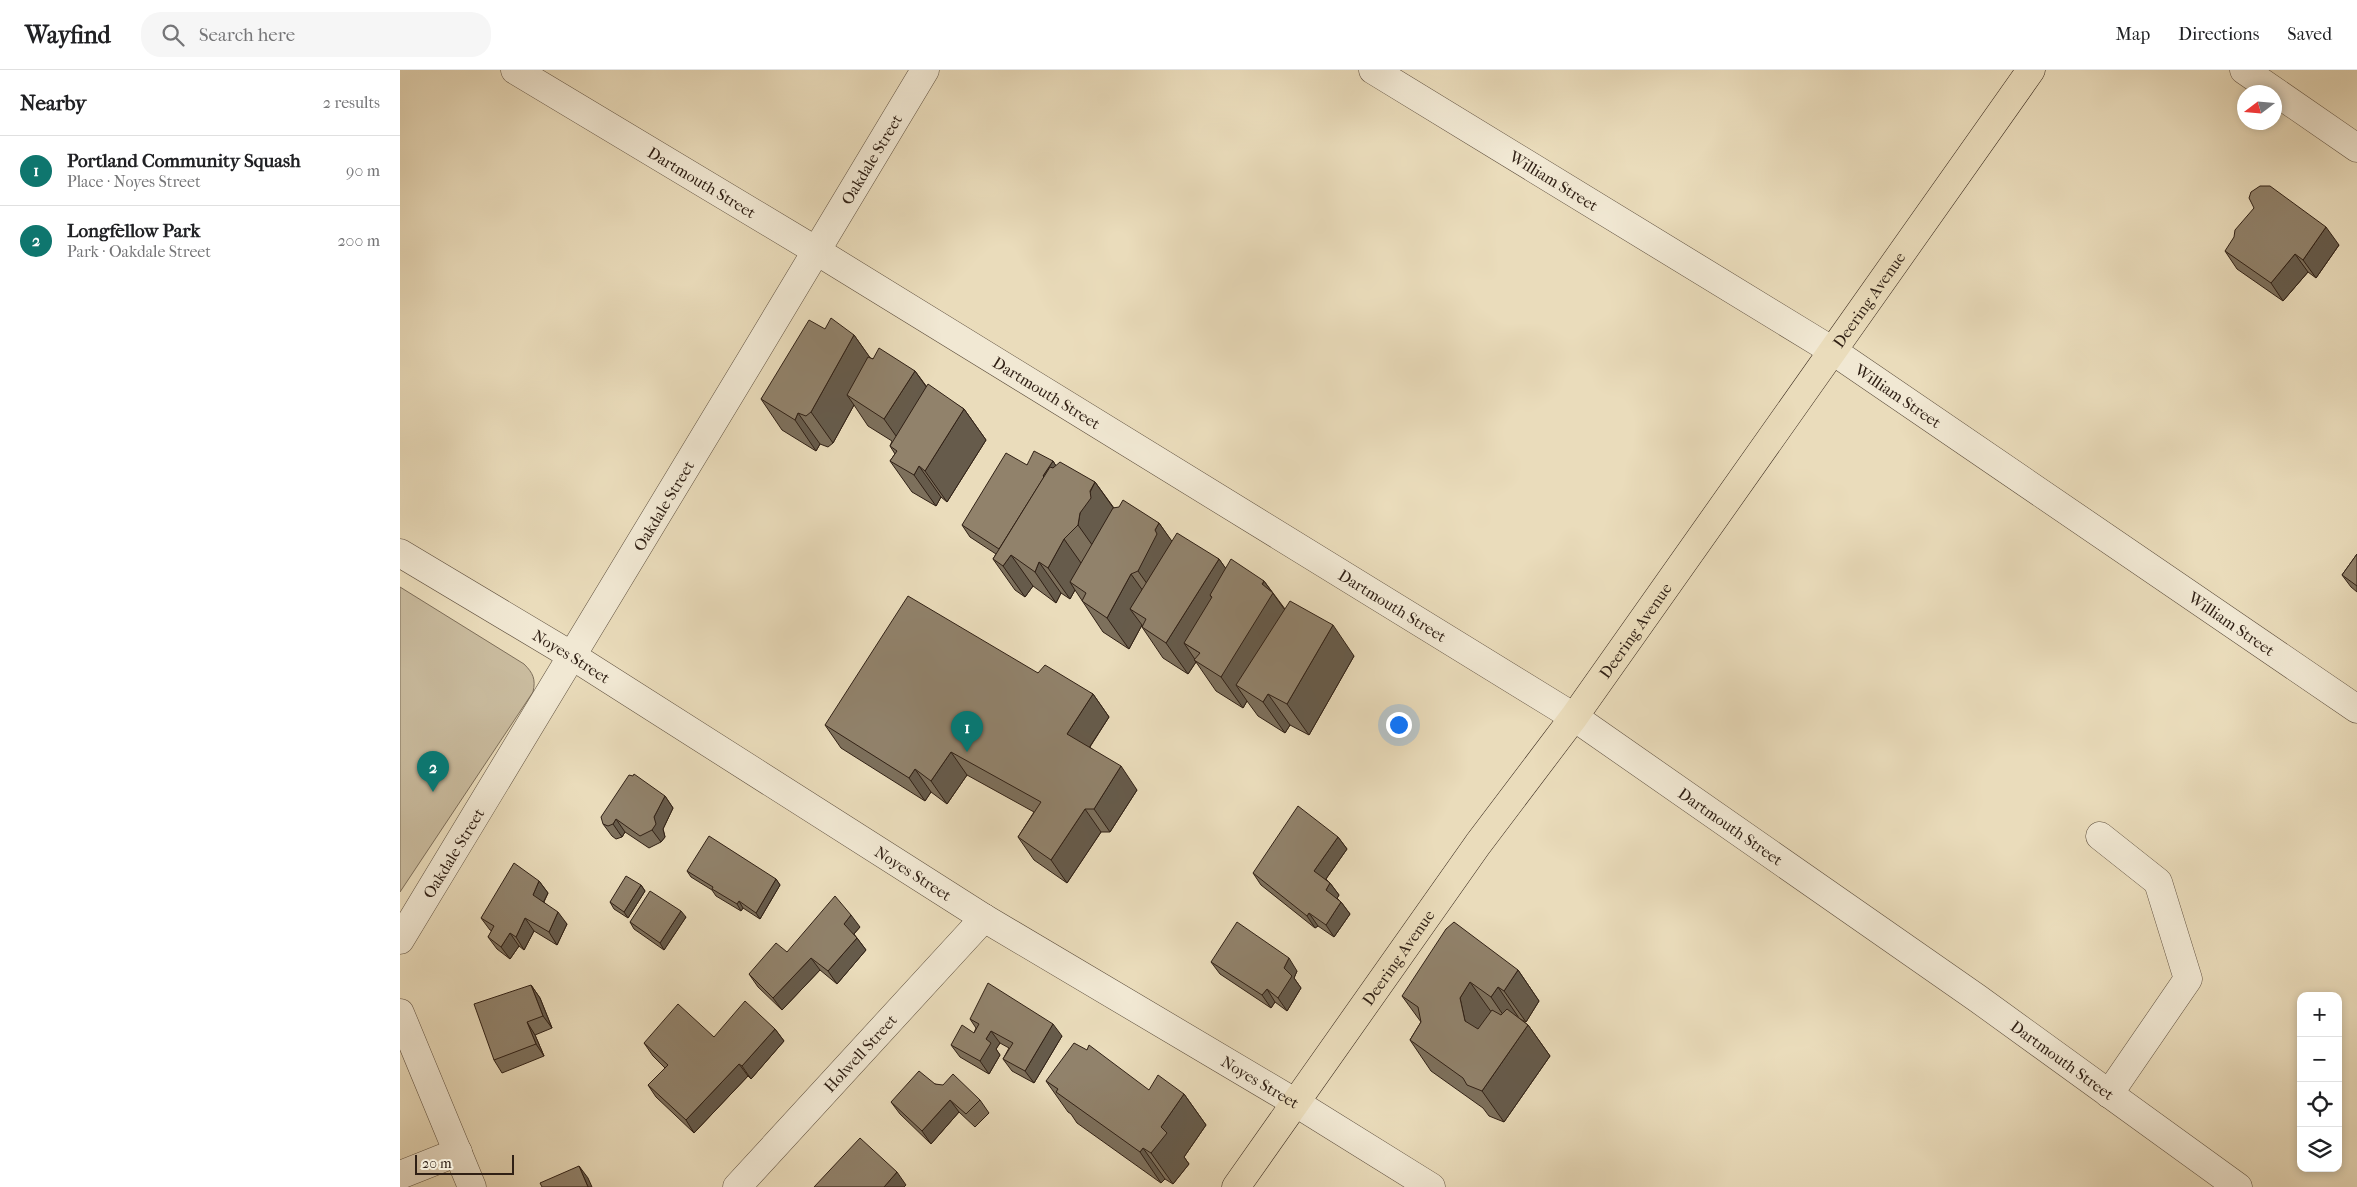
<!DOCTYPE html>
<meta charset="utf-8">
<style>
:root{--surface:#fff;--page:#f6f6f6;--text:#202124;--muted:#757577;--line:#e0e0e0;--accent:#0f766e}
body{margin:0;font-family:"IM FELL French Canon",serif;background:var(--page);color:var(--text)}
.controls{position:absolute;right:15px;bottom:15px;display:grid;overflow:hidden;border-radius:10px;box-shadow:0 2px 8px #0003}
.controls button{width:45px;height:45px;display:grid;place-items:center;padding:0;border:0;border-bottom:1px solid var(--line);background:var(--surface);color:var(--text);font:25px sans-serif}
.compass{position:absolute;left:1837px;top:15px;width:45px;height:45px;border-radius:50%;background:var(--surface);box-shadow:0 2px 8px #0003;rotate:254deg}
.scale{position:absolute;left:15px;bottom:12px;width:99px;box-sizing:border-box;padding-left:5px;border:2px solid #302015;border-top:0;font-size:14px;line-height:18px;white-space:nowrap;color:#302015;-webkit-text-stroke:4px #f1e8d3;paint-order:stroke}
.you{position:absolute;left:998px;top:654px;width:18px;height:18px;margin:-12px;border:4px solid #fff;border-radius:50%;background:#1a73e8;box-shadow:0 0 0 8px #1a73e833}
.badge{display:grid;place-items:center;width:32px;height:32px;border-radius:50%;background:var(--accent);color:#fff;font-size:16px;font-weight:700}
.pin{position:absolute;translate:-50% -41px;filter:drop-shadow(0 1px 2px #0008)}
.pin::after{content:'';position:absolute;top:26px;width:18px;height:15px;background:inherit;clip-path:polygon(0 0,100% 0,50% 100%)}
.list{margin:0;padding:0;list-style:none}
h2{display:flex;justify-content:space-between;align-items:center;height:65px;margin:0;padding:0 20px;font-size:21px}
h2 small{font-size:16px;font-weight:400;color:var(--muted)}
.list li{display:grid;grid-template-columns:32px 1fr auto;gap:15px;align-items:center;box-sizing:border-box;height:70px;padding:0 20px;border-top:1px solid var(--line)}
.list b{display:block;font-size:19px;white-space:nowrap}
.list p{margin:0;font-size:16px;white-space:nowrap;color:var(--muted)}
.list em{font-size:16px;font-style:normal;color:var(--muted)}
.icon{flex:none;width:28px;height:28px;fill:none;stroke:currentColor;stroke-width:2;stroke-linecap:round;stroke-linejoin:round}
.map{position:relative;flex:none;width:1957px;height:1117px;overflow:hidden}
header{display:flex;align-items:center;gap:30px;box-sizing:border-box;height:70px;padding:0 25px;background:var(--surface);border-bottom:1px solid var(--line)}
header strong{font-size:24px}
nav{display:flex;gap:28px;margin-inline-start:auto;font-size:18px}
.search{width:350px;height:45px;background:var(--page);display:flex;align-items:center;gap:12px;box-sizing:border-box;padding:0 18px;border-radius:20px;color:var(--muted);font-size:19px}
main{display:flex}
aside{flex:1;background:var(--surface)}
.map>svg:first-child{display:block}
.green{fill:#cabc9f;stroke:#7d6e5a}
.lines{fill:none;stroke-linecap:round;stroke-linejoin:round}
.minor-casing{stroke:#5e4f3e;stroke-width:29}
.major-casing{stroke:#302015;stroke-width:29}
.minor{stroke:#f1e8d3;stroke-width:28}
.major{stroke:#eadcbb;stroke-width:28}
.wall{fill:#7d705c;stroke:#302015}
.shaded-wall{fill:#665b4b;stroke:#302015}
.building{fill:#91826b;stroke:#302015}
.labels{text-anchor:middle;stroke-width:4.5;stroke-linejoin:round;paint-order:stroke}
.street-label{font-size:16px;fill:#302015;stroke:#f1e8d3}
</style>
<header>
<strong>Wayfind</strong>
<div class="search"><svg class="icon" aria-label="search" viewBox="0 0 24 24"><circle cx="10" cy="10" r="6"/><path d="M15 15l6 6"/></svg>Search here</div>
<nav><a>Map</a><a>Directions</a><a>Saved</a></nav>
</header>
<main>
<aside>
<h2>Nearby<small>2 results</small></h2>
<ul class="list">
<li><span class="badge">1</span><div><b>Portland Community Squash</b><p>Place · Noyes Street</p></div><em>90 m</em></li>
<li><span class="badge">2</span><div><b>Longfellow Park</b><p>Park · Oakdale Street</p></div><em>200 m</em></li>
</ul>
</aside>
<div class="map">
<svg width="1957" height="1117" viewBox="0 0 1957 1117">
<rect width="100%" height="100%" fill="#eadcbb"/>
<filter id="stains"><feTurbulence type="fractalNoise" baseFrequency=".004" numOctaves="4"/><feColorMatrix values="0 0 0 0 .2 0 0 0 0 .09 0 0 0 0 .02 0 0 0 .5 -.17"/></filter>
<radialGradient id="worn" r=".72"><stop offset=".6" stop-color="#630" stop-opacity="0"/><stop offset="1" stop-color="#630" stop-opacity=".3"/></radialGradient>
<!-- green -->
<path class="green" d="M 0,517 L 124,594 C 133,603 136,609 133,622 L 0,822 Z"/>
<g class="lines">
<defs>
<g id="minor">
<path id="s1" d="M 115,0 L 415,180 L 1174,647 L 1577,928 L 1838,1117"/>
<path id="s2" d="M 973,0 L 1433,281 L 1957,639"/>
<polyline points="1844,0 1957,78"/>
<path id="s3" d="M 0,483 L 174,587 L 584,848 L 896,1033 L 1031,1117"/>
<polyline points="1700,766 1758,812 1788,909 1709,1024"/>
<path id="s4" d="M 0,870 C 177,582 350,290 525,0"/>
<polyline points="0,943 72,1117"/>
<polyline points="0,1105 58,1082"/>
<path id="s5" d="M 337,1117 L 584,848"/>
</g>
<g id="major">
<path id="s6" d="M 836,1117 L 1078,774 L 1174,647 L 1631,0"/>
</g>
</defs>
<!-- minor casing -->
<use href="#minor" class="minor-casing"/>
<!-- major casing -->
<use href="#major" class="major-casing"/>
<!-- minor -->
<use href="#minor" class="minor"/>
<!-- major -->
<use href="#major" class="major"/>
</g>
<!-- wall -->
<g class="wall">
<polygon points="1939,175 1916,208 1908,202 1883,231 1837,199 1825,181"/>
<polygon points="425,259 454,265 470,288 515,301 527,317 564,339 586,370 547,432 541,427 536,436 512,422 490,391 495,384 490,376 492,371 468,356 454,335 433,373 428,377 420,374 416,381 382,360 361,329"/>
<polygon points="653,391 656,396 695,412 714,438 759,453 772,472 819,489 826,499 864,511 885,539 954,586 909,665 890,655 885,663 858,646 847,631 843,638 816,621 796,592 788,604 763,588 742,557 742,555 729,579 703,562 675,520 670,529 661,523 656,533 633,516 625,527 615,520 593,489 596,484 570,467 562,455 627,395"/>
<polygon points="1957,484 1957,522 1951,517 1942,505"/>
<polygon points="638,603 693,624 709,647 690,677 737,720 710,762 701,762 667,813 634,790 618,767 634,742 567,705 547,734 531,722 525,731 441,678 425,655"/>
<polygon points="265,726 273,738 263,759 265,767 261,772 249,778 225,762 222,767 216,769 212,766 203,754"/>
<polygon points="938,767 947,779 926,809 930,813 939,825 937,828 941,832 950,844 934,867 918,856 915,858 861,815 853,803"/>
<polygon points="287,801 376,809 380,815 360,849 343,838 341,841 316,826 312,820 291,807"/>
<polygon points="139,811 148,823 144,832 167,854 157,875 134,861 124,880 119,876 110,889 97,879 88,867 92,861 90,860 81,848"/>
<polygon points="241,815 245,821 228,848 214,839 210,832"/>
<polygon points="286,847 264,880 234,859 230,852"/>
<polygon points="460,857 454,864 466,880 437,914 420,900 382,940 358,917 349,904 387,882"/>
<polygon points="811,892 897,901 894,908 901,918 887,941 875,932 871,938 820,904"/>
<polygon points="1118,900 1139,931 1126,952 1120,949 1128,955 1150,986 1104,1052 1089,1046 1083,1038 1031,1001 1010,970 1021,952 1002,926"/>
<polygon points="131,915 140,928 152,958 135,965 144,986 102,1003 94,990"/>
<polygon points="570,949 662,966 634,1013 612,1001 603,989 609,978 600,973 596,979 600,985 589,1004 560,987 551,975 574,963 576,958"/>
<polygon points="375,959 384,971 351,1009 348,1006 294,1063 256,1027 248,1015 265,998 253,986 244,973 314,967"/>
<polygon points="646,1011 749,1020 784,1024 806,1055 784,1087 789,1094 773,1114 765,1109 761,1113 677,1053 671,1044 668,1042"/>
<polygon points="535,1014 580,1030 589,1043 575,1057 559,1042 531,1074 500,1044 491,1032"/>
</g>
<!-- shaded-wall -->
<g class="shaded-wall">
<polygon points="1926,157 1939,175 1916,208 1903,190"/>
<polygon points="1895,184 1908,202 1883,231 1871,213"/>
<polygon points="454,265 476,296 447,325 454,335 433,373 411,342"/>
<polygon points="515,301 537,332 506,380 484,349"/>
<polygon points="564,339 586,370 547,432 525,401"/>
<polygon points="398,343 420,374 416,381 395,350"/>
<polygon points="653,391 661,404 640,457 643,406"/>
<polygon points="519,396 541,427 536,436 514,405"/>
<polygon points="695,412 717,443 700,486 678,455 680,443"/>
<polygon points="759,453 781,484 760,532 738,501 755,460"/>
<polygon points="664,469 686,500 670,512 675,520 670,529 648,498"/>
<polygon points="611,485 633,516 625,527 603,496"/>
<polygon points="819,489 841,520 812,527 810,525 824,546 800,583 784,573 796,591 794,590 796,592 788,604 766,573"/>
<polygon points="639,492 661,523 656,533 635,502"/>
<polygon points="731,504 753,535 730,539 742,555 729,579 707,548"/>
<polygon points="864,511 895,554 836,615 847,631 843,638 821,607"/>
<polygon points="933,555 954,586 909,665 887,634"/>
<polygon points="693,624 709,647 683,687 667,664"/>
<polygon points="868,624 890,655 885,663 863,632"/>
<polygon points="551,682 567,705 547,734 531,711"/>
<polygon points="721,696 737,720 710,762 694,739"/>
<polygon points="515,699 531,722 525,731 509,708"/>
<polygon points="265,726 273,738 263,759 265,767 261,772 252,760 254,747"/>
<polygon points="685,739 701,762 667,813 651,790"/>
<polygon points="216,749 225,762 222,767 213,754"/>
<polygon points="938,767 947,779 923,813 914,801"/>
<polygon points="376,809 380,815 360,849 356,843"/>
<polygon points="139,811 148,823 141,837 133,825"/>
<polygon points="930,813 939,825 935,832 926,820"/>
<polygon points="241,815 245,821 228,848 224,842"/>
<polygon points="339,831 343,838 341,841 337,834"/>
<polygon points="941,832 950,844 934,867 926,855"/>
<polygon points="281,841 286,847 264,880 260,873"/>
<polygon points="158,842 167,854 157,875 149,862"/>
<polygon points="909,843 918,856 915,858 907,846"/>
<polygon points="451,845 460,857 452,866 444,854"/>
<polygon points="125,848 134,861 124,880 116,867"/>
<polygon points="110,863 119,876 110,889 101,877"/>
<polygon points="457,868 466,880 437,914 428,901"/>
<polygon points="411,888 420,900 382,940 373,928"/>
<polygon points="889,888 897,901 894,908 901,918 887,941 878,928 884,898"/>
<polygon points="1118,900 1139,931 1126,952 1104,921"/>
<polygon points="1070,912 1092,943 1087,982 1065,951 1060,928"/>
<polygon points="131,915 140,928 152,958 143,946"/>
<polygon points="1098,917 1119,948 1112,958 1091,927"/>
<polygon points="867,919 875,932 871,938 862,925"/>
<polygon points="127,952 135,965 144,986 136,974"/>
<polygon points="653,954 662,966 634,1013 625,1001"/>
<polygon points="1128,955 1150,986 1104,1052 1082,1021"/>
<polygon points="375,959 384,971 351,1009 342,996"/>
<polygon points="591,961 600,973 596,979 600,985 589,1004 580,991 586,969"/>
<polygon points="339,994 348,1006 294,1063 286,1050"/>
<polygon points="784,1024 806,1055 784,1087 789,1094 773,1114 751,1083 761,1057"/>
<polygon points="550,1030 559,1042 531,1074 522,1061"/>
<polygon points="743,1078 765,1109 761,1113 740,1082"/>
<polygon points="179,1096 188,1108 192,1117 188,1117"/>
<polygon points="497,1102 506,1115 504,1117 484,1117"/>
</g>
<!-- building -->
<g class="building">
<polygon points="1860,116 1870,116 1926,157 1903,190 1895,184 1871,213 1825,181 1834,167 1835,160 1854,138 1849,128 1851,122"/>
<polygon points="431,248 454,265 411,342 406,346 398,343 395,350 361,329 409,250 425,259"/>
<polygon points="479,278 515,301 484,349 447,325 468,287 473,289"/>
<polygon points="528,314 564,339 525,401 519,396 514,405 490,391 497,381 490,376"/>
<polygon points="634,381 653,391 643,406 644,407 599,479 562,455 606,383 627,395"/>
<polygon points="660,392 695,412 690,421 691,428 680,443 678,455 664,469 648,498 639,492 635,502 611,485 603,496 593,489 650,397 653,398"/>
<polygon points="723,430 759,453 755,460 757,464 738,501 731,504 707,548 682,531 686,523 670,512 713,438 719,437"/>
<polygon points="777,463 819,489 766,573 742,557 746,549 730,539"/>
<polygon points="1957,484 1957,516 1942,505"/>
<polygon points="831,489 864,511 862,514 873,523 821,607 794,590 800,583 784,573 812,527 810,525"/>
<polygon points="508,526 638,603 645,595 693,624 667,664 721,696 694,739 685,739 651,790 618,767 641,732 551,682 531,711 515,699 509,708 425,655"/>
<polygon points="890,531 933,555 887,634 868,624 863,632 836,615"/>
<polygon points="234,704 265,726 254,747 256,754 252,760 240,766 216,749 213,754 208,756 203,754 201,747 229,705 233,706"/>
<polygon points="898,736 938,767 914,801 930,813 926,820 941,832 926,855 909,843 907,846 853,803"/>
<polygon points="309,766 376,809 356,843 339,831 337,834 312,819 313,817 287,801"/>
<polygon points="114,793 139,811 133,825 158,842 149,862 125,848 116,867 110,863 101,877 88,867 94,856 81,848"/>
<polygon points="226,806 241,815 224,842 210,832"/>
<polygon points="250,821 281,841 260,873 230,852"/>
<polygon points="435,826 451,845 444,854 457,868 428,901 411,888 373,928 349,904 376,873 387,882"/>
<polygon points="837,852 889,888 884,898 892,906 878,928 867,919 862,925 811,892"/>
<polygon points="1054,852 1118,900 1104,921 1098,917 1091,927 1070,912 1060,928 1065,951 1078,959 1092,940 1101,945 1107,939 1128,955 1082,1021 1067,1015 1063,1008 1010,970 1021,952 1018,937 1002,926 1046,859"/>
<polygon points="588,913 653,954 625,1001 603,989 613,973 591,961 586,969 591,973 580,991 551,975 562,955 574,963 579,954 570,949"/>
<polygon points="131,915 143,946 127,952 136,974 94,990 74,934"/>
<polygon points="345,931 375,959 342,996 339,994 286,1050 248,1015 268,995 244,973 278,934 314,967"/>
<polygon points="674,973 687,980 689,975 749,1020 758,1005 784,1024 761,1057 767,1063 751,1083 743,1078 740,1082 656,1022 658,1019 646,1011"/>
<polygon points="519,1001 535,1014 543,1015 553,1004 580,1030 566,1044 550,1030 522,1061 491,1032"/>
<polygon points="460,1068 497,1102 484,1117 414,1117"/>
<polygon points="179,1096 188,1117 142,1117 140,1113"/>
</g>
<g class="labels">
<!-- street labels -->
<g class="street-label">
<text dy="6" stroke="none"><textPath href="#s4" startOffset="912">Oakdale Street</textPath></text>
<text dy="6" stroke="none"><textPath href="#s2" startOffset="212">William Street</textPath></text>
<text dy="6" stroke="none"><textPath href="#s1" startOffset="218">Dartmouth Street</textPath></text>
<text dy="6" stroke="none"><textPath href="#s6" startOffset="1090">Deering Avenue</textPath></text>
<text dy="6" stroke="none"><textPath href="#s1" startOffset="622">Dartmouth Street</textPath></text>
<text dy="6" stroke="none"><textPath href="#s2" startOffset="618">William Street</textPath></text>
<text dy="6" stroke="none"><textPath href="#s4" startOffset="508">Oakdale Street</textPath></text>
<text dy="6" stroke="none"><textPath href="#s1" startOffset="1028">Dartmouth Street</textPath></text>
<text dy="6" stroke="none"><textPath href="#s2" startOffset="1022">William Street</textPath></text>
<text dy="6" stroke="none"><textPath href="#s6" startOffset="685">Deering Avenue</textPath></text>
<text dy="6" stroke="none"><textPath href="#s3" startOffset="200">Noyes Street</textPath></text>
<text dy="6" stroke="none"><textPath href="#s1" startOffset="1432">Dartmouth Street</textPath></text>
<text dy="6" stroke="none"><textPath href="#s4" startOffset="102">Oakdale Street</textPath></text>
<text dy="6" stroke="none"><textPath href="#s3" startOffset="605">Noyes Street</textPath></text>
<text dy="6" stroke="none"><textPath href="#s6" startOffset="281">Deering Avenue</textPath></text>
<text dy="6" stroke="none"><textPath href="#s5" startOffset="182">Holwell Street</textPath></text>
<text dy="6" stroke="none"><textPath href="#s1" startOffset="1838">Dartmouth Street</textPath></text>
<text dy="6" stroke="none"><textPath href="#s3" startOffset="1010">Noyes Street</textPath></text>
</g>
</g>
<rect width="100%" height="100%" filter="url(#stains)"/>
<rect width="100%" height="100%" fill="url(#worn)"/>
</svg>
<div class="controls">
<button>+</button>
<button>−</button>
<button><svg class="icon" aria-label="locate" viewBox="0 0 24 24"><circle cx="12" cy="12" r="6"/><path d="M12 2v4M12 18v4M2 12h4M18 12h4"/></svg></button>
<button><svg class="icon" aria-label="layers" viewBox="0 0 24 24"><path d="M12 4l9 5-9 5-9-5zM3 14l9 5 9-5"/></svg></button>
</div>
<svg class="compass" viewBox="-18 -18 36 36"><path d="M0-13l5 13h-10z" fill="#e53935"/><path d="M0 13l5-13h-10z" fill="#757577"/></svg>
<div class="scale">20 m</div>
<div class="you"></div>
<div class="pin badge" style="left:567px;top:682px">1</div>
<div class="pin badge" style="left:33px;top:722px">2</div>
</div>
</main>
